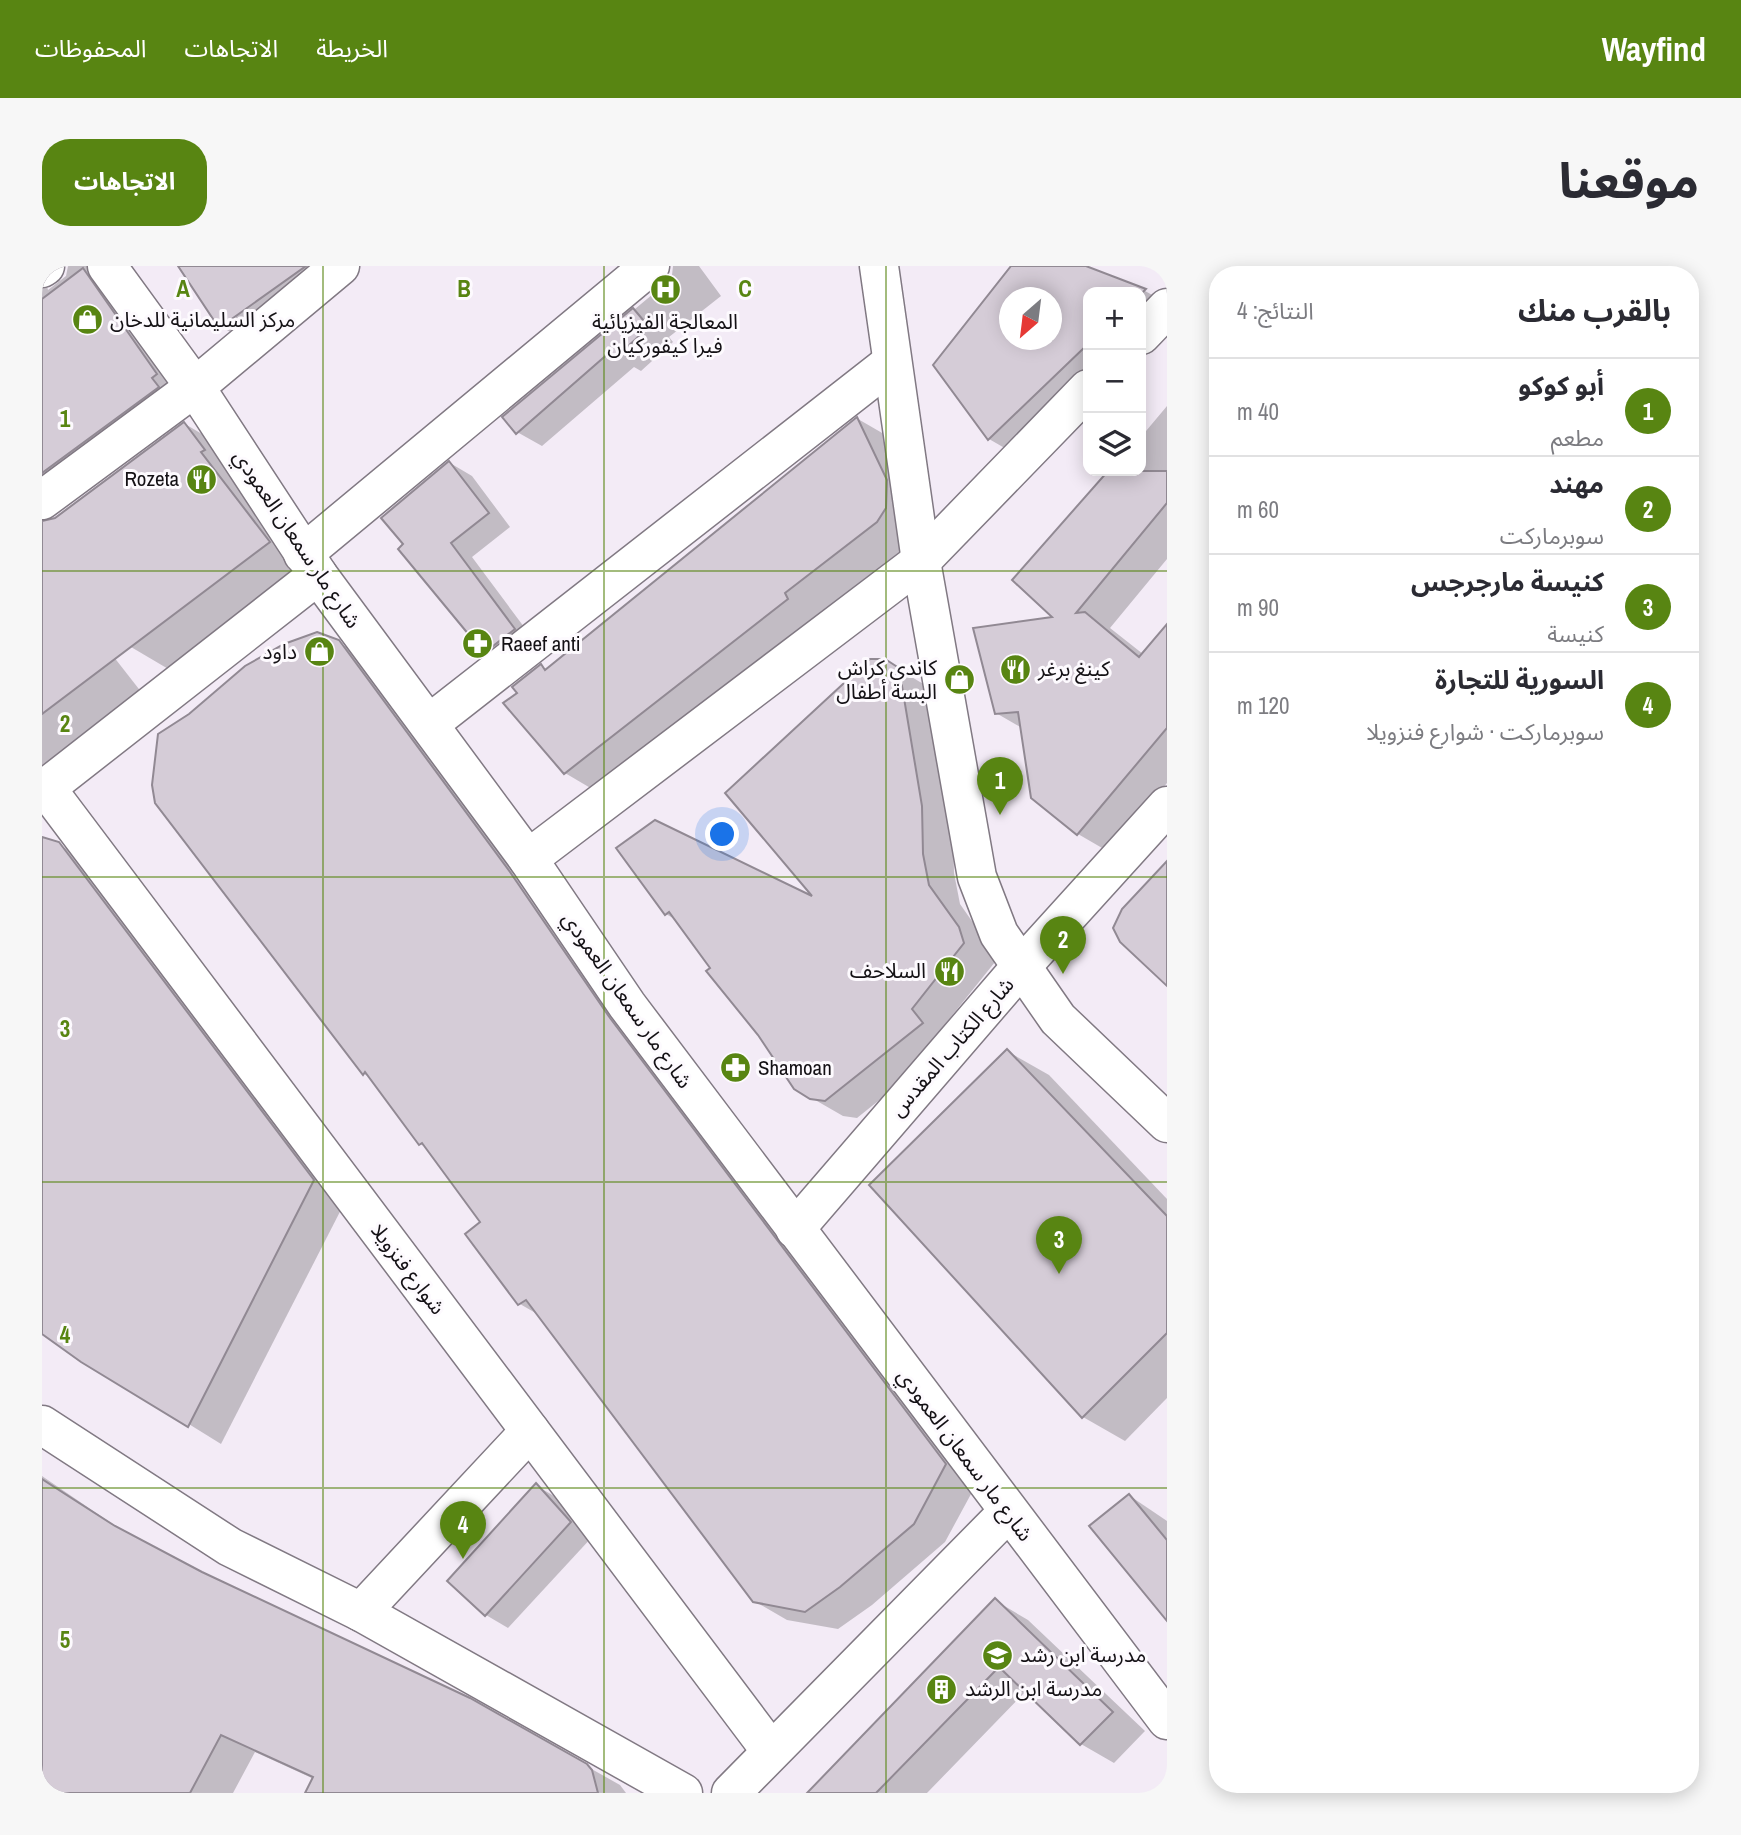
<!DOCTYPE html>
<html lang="ar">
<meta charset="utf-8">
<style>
:root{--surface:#fff;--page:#f7f7f7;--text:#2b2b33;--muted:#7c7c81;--line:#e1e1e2;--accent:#588512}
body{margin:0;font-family:"Archivo Narrow","Noto Sans Arabic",sans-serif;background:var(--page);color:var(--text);direction:rtl}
.controls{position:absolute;right:21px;top:21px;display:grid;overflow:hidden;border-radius:14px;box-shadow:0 4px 18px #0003}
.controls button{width:63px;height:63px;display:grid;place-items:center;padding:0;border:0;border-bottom:2px solid var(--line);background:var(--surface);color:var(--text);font:35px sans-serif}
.compass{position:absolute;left:957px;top:21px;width:63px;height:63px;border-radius:50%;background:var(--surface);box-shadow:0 4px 18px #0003;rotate:208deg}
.you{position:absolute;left:681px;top:569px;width:24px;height:24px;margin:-18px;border:5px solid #fff;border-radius:50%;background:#1a73e8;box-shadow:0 0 0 10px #1a73e833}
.badge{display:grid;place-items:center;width:46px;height:46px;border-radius:50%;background:var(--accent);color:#fff;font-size:23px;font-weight:700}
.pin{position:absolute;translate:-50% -58px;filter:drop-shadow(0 2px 4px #0008)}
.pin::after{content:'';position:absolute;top:37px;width:24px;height:21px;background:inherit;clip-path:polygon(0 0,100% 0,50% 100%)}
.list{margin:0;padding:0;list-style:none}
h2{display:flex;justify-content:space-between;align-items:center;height:91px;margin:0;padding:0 28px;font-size:30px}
h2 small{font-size:23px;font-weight:400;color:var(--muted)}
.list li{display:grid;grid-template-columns:46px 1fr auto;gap:21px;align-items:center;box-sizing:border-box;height:98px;padding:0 28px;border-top:2px solid var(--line)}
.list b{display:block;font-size:26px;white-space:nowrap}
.list p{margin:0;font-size:23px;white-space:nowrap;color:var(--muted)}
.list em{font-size:23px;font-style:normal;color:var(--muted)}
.icon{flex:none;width:38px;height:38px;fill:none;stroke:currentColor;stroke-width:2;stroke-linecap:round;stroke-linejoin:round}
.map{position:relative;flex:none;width:1125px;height:1527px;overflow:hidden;direction:ltr;border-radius:28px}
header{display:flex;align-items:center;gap:42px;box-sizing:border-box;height:98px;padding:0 35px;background:var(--accent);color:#fff}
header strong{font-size:33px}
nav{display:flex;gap:38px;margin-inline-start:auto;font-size:24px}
.intro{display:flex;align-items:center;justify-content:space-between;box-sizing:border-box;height:168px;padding:0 42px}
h1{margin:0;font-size:49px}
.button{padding:18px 32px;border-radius:28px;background:var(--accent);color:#fff;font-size:24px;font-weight:700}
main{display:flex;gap:42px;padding:0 42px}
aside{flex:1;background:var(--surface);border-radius:28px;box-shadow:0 4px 18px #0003}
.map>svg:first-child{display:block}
.shadow{fill:#0003;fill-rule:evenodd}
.building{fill:#d5ccd7;stroke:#918993;stroke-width:2;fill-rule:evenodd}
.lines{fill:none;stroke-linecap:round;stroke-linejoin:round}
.minor-casing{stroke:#817983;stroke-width:41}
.minor{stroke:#fff;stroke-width:38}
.grid{fill:none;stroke:#588512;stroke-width:2;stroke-opacity:0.55}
.labels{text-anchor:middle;stroke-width:6;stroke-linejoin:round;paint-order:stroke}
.poi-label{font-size:21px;fill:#141115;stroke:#fdfafe;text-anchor:start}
.street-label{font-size:21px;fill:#141115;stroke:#fdfafe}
.grid-label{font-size:23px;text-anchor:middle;font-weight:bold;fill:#588512;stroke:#fdfafe;stroke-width:6;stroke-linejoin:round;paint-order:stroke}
</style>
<header>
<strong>Wayfind</strong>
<nav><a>الخريطة</a><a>الاتجاهات</a><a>المحفوظات</a></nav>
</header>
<div class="intro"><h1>موقعنا</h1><a class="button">الاتجاهات</a></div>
<main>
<aside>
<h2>بالقرب منك<small>النتائج: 4</small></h2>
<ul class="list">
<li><span class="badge">1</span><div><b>أبو كوكو</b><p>مطعم</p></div><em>40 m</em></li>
<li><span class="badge">2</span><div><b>مهند</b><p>سوبرماركت</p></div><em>60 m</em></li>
<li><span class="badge">3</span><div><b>كنيسة مارجرجس</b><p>كنيسة</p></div><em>90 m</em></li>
<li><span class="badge">4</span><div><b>السورية للتجارة</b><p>سوبرماركت · شوارع فنزويلا</p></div><em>120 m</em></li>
</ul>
</aside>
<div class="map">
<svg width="1125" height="1527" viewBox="0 0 1125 1527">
<rect width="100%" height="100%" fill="#f3ebf6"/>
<!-- shadow -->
<g class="shadow">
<polygon points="0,0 6,24 24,10 26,0 54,0 51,17 74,30 141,124 0,217"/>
<polygon points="143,0 302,0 202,74 178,60"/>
<polygon points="631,0 657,0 679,30 627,71 631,76 599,105 592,101 500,180 475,166 462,152 623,18 630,9"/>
<path d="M 971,0 L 1039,0 L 1103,25 L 1125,37 L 1099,78 L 1099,26 L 1046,26 L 1046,128 L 980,192 L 947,173 ZM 968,32 L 1010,32 L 1010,74 L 968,74 Z"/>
<polygon points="1125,140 1125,293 1068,362 1101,388 1125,361 1125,517 1067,586 1036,568 980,462 954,447 1014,352 1062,214 1070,205 1099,205 1099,171"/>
<polygon points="816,153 854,175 874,278 562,530 523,507 477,427 499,400 506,404"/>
<polygon points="143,158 182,181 267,300 128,404 89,381"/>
<polygon points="408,197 430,210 468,261 430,291 494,377 466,399 443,386 358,283"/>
<polygon points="0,299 100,427 0,504"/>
<polygon points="296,376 329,395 935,1217 903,1276 830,1339 796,1363 745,1354 712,1335 497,1049 478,1038 440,956 387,883 378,878 329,812 322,808 115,538"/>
<polygon points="843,395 888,422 911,559 912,607 918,638 948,681 953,696 900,762 911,775 815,852 801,850 768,831 636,655 624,648 576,582 776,635"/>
<polygon points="14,577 48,596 304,934 179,1178 0,1067 0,580"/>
<polygon points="965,785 1007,809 1125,933 1125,1132 1083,1175 1041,1151 830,919"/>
<polygon points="0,1210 88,1270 241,1348 427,1434 578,1519 584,1527 265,1527 272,1513 213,1486 191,1527 0,1527"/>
<polygon points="495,1220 517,1233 551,1270 466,1362 444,1349"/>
<polygon points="1088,1230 1125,1255 1125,1353"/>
<polygon points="954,1335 986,1354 1103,1465 1072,1497 1039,1478 984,1425 885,1527 768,1527"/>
</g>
<!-- building -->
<g class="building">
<polygon points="136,0 264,0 177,62"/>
<path d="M 969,0 L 1044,0 L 1104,23 L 1099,28 L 1046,26 L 1046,78 L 946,174 L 891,99 ZM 968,32 L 1010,32 L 1010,74 L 968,74 Z"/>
<polygon points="41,2 115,108 110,112 117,121 0,207 0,33"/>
<polygon points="591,42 607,61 573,92 568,86 474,168 460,151"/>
<polygon points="815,151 845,214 844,242 835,256 743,327 746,333 522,508 461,437 475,427 470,421 499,398 503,404"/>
<polygon points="142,156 163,184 159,186 228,276 0,448 0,255 13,252"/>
<polygon points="407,195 447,247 409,277 473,363 442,387 356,283 361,278 339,252"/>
<polygon points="1066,205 1125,205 1125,237 1034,347 1043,346 1097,391 1125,358 1125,462 1035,569 989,532 976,446 953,448 931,362 1010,351 970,314"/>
<polygon points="275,366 297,374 468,606 568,752 904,1198 872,1258 798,1321 763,1346 711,1336 484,1034 476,1039 423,968 438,956 380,877 377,879 323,806 321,809 113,537 110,519 116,468 147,448 203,400 242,378"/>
<polygon points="828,393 843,393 857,402 880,540 881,588 887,619 917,661 922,677 870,743 881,757 783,835 768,833 752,823 716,769 664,705 668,702 627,646 623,649 574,582 613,554 770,630 683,527"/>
<polygon points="0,571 17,576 272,914 146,1161 39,1096 0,1068"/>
<polygon points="1125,595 1125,720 1078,676 1071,662 1080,643"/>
<polygon points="965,783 1125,950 1125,1067 1040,1152 827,919"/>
<polygon points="0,1213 73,1260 160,1306 428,1432 545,1498 550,1504 556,1527 263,1527 271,1511 179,1469 148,1527 0,1527"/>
<polygon points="494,1217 529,1256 443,1350 405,1315"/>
<polygon points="1087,1228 1125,1274 1125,1355 1047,1260"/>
<polygon points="953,1332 1071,1446 1038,1479 957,1401 834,1527 765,1527"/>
</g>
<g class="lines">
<defs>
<g id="minor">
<polyline points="65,0 153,121 276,309 486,593 585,739 1125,1454"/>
<polyline points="837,0 879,295 935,611 957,668 1016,753 1125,857"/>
<polyline points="0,2 3,0"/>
<polyline points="1099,69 1125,42"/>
<polyline points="0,234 153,121 298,0"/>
<polyline points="261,288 608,0"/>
<polyline points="387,458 849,97"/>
<polyline points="4,522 729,1485"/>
<polyline points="0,525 276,309"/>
<polyline points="486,593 879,295 1046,123"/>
<polyline points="753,963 978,702 1125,540"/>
<polyline points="0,1159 188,1281 319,1346 641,1527"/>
<polyline points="319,1346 488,1165"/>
<polyline points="689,1527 966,1246"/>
</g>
</defs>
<!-- minor casing -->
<use href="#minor" class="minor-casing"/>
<!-- minor -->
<use href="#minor" class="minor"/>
</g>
<!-- grid -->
<path class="grid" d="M 281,0 L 281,1527M 562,0 L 562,1527M 844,0 L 844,1527M 0,305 L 1125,305M 0,611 L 1125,611M 0,916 L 1125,916M 0,1222 L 1125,1222"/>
<!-- icons -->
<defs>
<symbol id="hospital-disc" viewBox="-11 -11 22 22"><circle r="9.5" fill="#588512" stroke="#fdfafe"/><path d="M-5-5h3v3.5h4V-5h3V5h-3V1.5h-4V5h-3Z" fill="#fff"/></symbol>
<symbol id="shop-disc" viewBox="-11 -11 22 22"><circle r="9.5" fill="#588512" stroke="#fdfafe"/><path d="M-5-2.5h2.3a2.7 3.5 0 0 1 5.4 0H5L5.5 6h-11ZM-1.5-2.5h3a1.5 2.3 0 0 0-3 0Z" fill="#fff"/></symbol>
<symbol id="restaurant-disc" viewBox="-11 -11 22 22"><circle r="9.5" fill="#588512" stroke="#fdfafe"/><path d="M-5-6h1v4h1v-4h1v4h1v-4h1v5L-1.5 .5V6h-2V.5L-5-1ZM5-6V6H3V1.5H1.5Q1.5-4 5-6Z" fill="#fff"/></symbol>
<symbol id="pharmacy-disc" viewBox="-11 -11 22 22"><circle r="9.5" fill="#588512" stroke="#fdfafe"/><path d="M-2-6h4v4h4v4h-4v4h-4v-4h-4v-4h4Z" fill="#fff"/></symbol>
<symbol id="school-disc" viewBox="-11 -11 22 22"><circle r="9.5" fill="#588512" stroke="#fdfafe"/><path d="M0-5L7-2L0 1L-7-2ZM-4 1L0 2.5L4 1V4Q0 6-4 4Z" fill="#fff"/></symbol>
<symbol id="building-disc" viewBox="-11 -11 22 22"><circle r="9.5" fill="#588512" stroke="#fdfafe"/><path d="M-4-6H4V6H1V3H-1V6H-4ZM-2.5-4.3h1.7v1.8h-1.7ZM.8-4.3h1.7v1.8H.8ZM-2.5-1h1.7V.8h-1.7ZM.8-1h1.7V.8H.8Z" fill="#fff"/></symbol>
</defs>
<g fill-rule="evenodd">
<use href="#hospital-disc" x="606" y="6" width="35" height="35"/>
<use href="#shop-disc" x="28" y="36" width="35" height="35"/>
<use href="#restaurant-disc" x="142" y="196" width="35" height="35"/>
<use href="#pharmacy-disc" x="418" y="360" width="35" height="35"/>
<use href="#shop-disc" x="260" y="368" width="35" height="35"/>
<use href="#restaurant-disc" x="956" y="386" width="35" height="35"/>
<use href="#shop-disc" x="900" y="396" width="35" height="35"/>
<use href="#restaurant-disc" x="890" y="688" width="35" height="35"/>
<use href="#pharmacy-disc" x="676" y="784" width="35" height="35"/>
<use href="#school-disc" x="938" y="1372" width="35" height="35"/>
<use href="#building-disc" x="882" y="1406" width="35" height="35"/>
</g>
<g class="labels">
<!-- poi labels -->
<g class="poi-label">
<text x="68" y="61">مركز السليمانية للدخان</text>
<text x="623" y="63" text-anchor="middle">المعالجة الفيزيائية<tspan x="623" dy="24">فيرا كيفوركيان</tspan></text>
<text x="137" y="220" text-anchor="end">Rozeta</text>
<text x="459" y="385">Raeef anti</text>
<text x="255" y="393" text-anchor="end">داود</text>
<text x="895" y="409" text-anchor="end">كاندي كراش<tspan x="895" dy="24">البسة أطفال</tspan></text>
<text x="996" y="410">كينغ برغر</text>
<text x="884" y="712" text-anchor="end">السلاحف</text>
<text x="716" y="809">Shamoan</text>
<text x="978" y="1396">مدرسة ابن رشد</text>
<text x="923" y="1430">مدرسة ابن الرشد</text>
</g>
<!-- street labels -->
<g class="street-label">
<text transform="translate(255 273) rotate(56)" y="7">شارع مار سمعان العمودي</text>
<text transform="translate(585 734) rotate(55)" y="7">شارع مار سمعان العمودي</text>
<text transform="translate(910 781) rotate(-49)" y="7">شارع الكتاب المقدس</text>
<text transform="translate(366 1003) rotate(53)" y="7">شوارع فنزويلا</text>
<text transform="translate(923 1189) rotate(53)" y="7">شارع مار سمعان العمودي</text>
</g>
</g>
<g class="grid-label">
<text x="141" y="31">A</text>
<text x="422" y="31">B</text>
<text x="703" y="31">C</text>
<text x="23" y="161">1</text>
<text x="23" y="466">2</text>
<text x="23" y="771">3</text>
<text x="23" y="1077">4</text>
<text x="23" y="1382">5</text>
</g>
</svg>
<div class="controls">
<button>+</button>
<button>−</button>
<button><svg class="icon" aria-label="layers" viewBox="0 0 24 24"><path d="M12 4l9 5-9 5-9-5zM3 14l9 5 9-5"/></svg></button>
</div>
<svg class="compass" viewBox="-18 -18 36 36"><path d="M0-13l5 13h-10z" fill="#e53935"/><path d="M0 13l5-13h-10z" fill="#7c7c81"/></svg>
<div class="you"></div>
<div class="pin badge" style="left:958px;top:549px">1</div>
<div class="pin badge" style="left:1021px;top:708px">2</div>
<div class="pin badge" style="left:1017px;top:1008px">3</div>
<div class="pin badge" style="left:421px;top:1293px">4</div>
</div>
</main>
